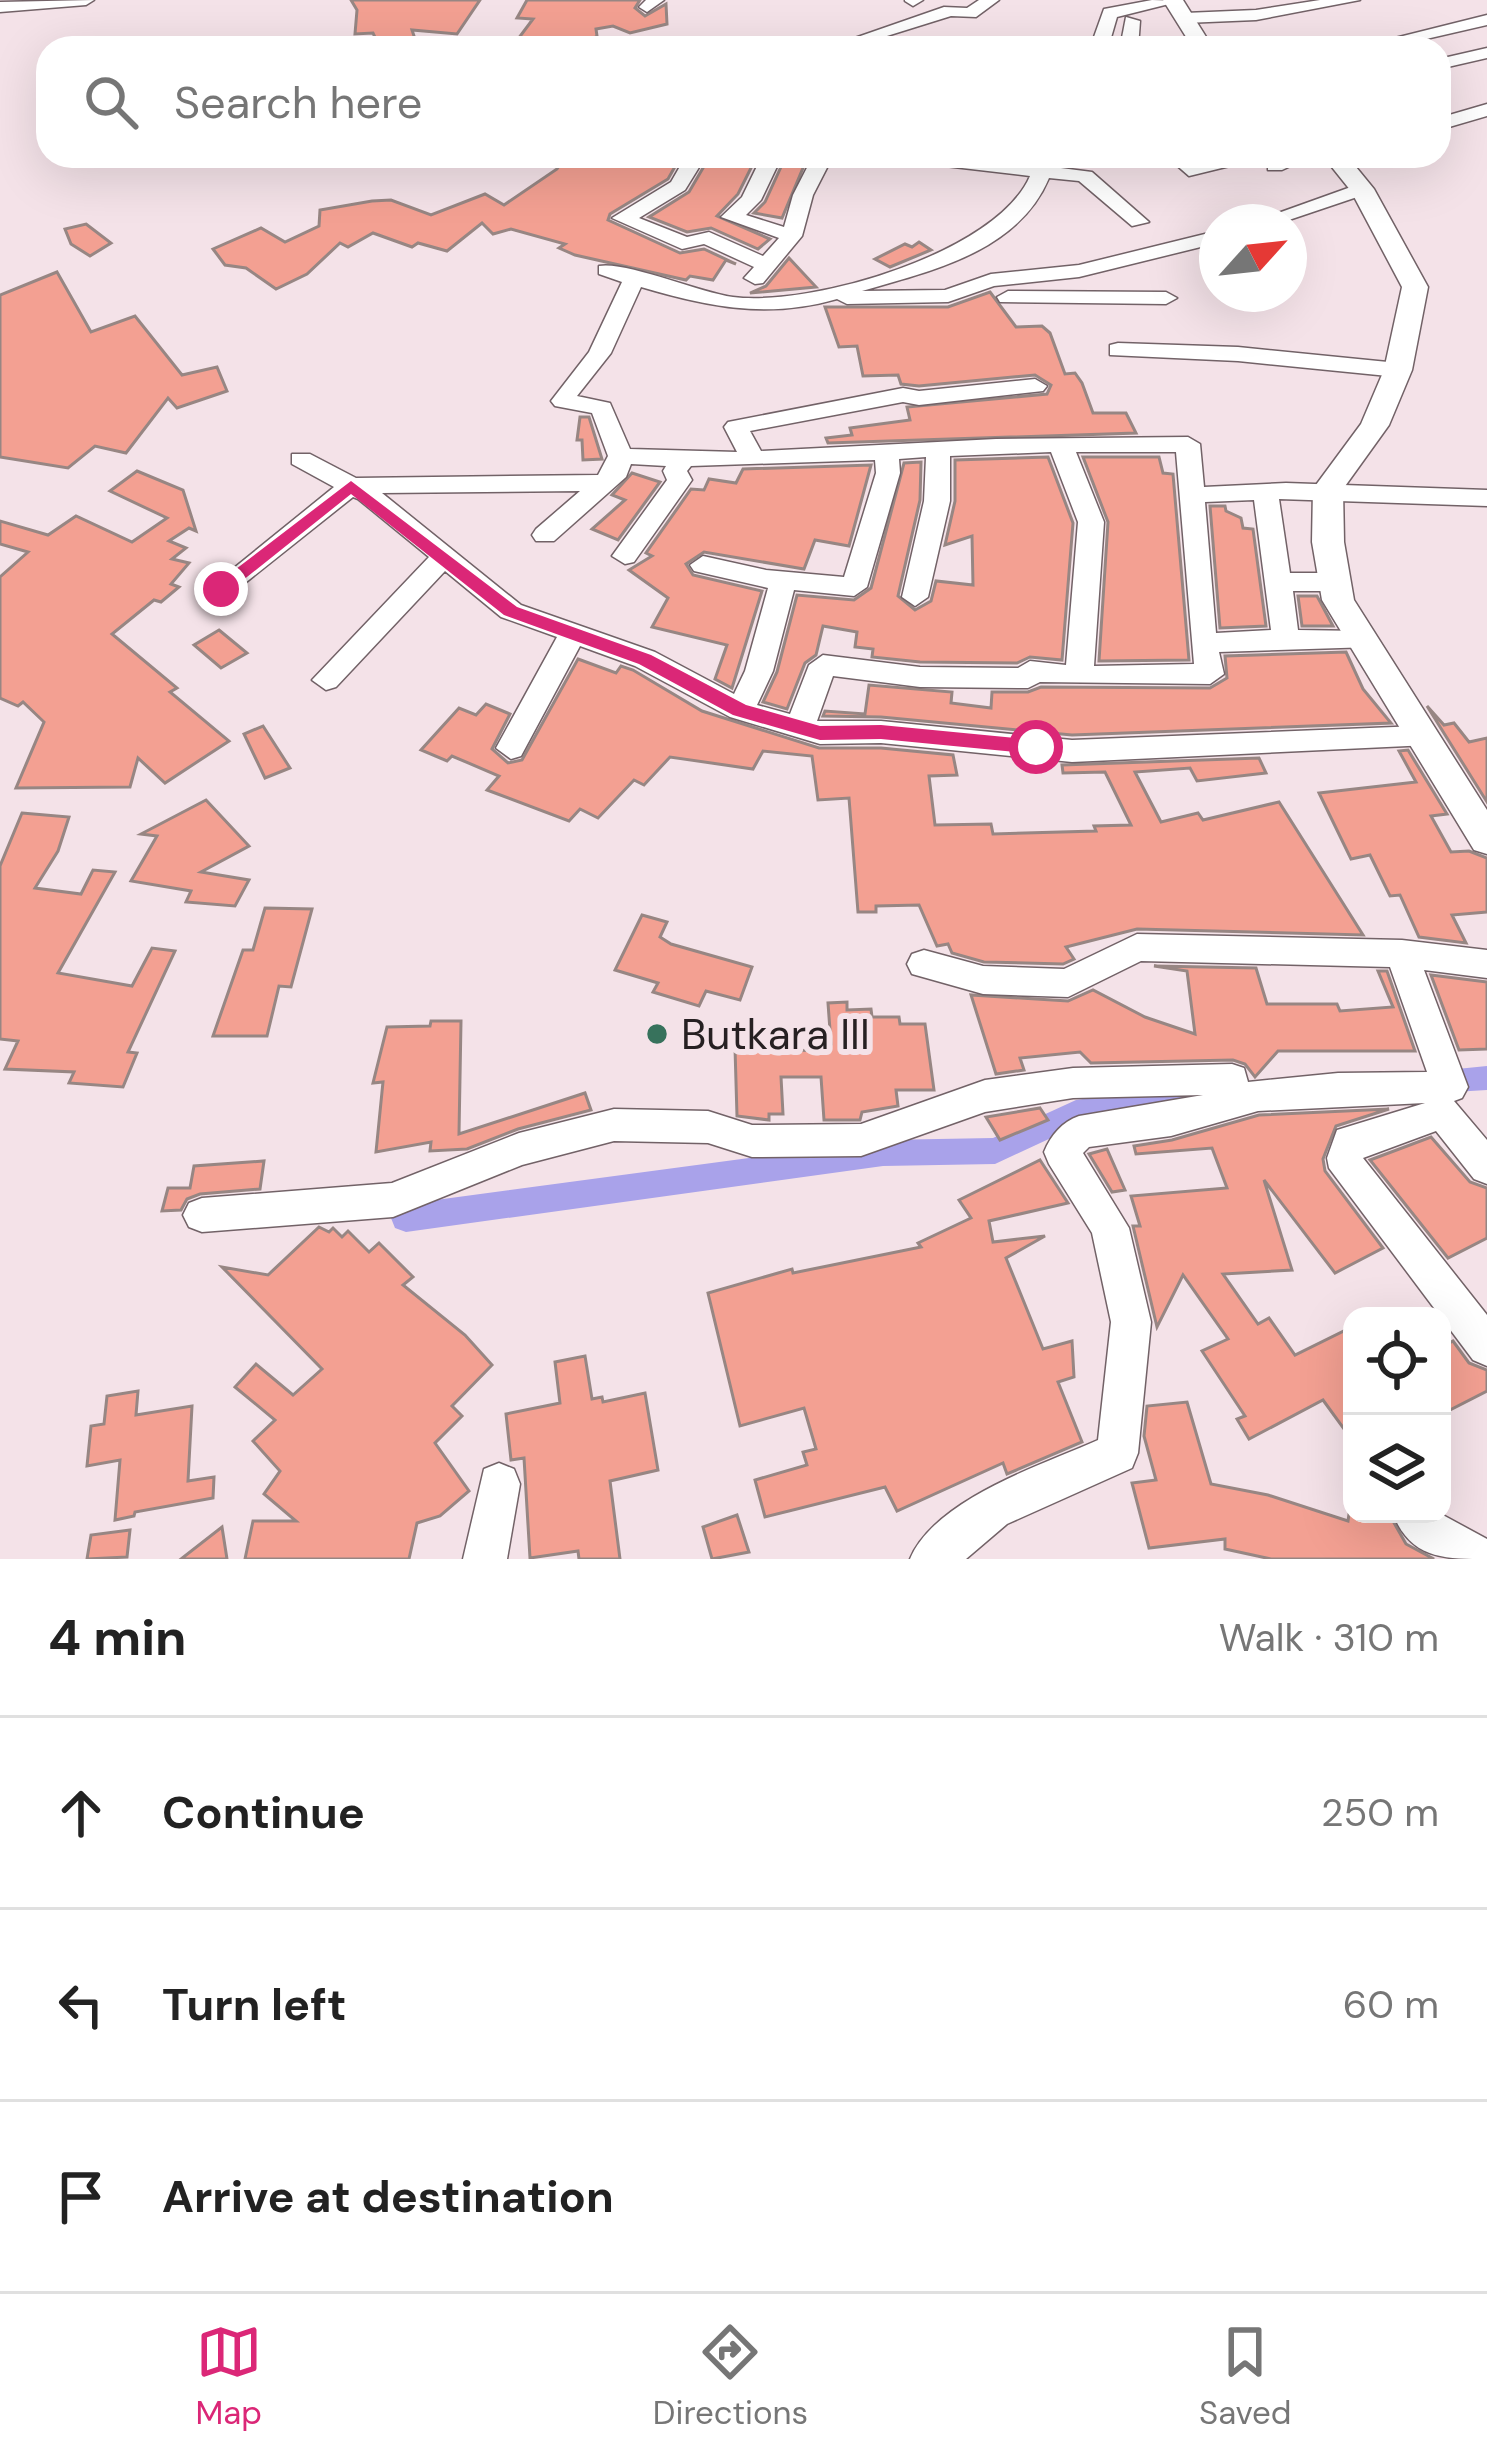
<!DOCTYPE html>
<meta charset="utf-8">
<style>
:root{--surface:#fff;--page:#f6f6f6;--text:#222;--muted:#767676;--line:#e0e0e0;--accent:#db2777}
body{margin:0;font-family:"DM Sans",sans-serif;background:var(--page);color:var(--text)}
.controls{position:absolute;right:36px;bottom:36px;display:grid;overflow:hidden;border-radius:24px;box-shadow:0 12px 48px #0002}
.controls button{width:108px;height:108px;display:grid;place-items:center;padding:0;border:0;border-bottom:3px solid var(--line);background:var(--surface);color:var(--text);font:60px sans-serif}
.compass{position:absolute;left:1199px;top:204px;width:108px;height:108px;border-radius:50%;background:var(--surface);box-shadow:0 12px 48px #0002;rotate:63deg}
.stop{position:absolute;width:36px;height:36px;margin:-27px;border:9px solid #db2777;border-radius:50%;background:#fff}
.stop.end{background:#db2777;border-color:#fff;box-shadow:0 3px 12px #0008}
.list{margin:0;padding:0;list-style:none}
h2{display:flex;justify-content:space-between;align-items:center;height:156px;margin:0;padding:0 48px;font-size:51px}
h2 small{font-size:39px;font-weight:400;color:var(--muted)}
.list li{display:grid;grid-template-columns:78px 1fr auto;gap:36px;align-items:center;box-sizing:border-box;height:192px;padding:0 48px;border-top:3px solid var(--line)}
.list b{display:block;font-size:45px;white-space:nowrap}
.list em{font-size:39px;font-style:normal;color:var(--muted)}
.icon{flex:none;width:66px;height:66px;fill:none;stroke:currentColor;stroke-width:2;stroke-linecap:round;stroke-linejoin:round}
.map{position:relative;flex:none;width:1487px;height:1559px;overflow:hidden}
.search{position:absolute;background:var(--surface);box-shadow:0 12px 48px #0002;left:36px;right:36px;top:36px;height:132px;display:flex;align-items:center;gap:30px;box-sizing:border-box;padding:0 42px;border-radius:36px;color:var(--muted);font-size:45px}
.sheet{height:732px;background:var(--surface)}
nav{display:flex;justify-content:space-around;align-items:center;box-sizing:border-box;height:168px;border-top:3px solid var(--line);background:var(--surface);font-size:33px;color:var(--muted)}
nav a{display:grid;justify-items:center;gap:6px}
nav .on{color:var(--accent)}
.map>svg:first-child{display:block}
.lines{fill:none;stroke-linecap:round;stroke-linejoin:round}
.canal{fill:#a9a2ea;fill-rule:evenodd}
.building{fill:#f3a092;stroke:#978683;stroke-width:3}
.minor-casing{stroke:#726267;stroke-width:3}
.tertiary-casing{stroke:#726267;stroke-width:3}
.minor{fill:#fff;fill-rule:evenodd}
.tertiary{fill:#fff;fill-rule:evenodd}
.route{fill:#db2777}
.poi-dot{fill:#37725c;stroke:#f4e2e8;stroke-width:4.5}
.labels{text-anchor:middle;stroke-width:12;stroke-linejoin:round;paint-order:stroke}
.poi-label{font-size:42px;fill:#262022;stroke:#f4e2e8;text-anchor:start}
</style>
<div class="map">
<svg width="1487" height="1559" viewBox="0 0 1487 1559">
<rect width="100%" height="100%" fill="#f4e2e8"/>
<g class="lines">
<!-- canal -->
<g class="canal">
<polygon points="1487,1066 1487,1090 1437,1093 1427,1090 1423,1081 1427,1072"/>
<polygon points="1223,1079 1233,1082 1237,1091 1233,1100 1079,1125 995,1164 883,1166 406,1232 395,1228 391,1218 395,1208 406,1204 883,1140 993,1138 1076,1100"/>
</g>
</g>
<!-- building -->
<g class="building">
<polygon points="351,0 480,0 457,34 412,30 418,48 380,48 373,33 355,34 357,10"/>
<polygon points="527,0 640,0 635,8 645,16 666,4 667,24 630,33 613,26 596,29 597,36 581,48 512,47 533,19 517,18"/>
<polygon points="566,156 681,156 668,179 610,214 608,220 680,253 704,249 736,264 726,260 713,280 690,276 686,280 575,255 559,248 565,244 511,229 493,234 482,223 447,251 418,243 412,247 373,233 348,247 340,243 307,274 276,289 246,268 225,265 213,249 261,228 285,242 319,226 320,210 372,201 391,200 431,215 485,194 504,205 557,169"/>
<polygon points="710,156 757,156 738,194 717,216 770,239 758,249 711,228 687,232 649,217 689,192"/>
<polygon points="786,156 808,156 782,218 754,213 765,202"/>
<polygon points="86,224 111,243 90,256 71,244 65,229"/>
<polygon points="919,242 931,250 890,267 875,259 905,244 912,247"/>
<polygon points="789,258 816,287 750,293 766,286"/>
<polygon points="57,272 91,332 135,316 182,375 217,367 227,391 177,408 168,398 126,453 95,446 68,468 0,457 0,295"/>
<polygon points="990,292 1016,327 1042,326 1050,333 1065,374 1075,373 1082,383 1093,413 1126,413 1136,433 828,443 826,438 852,435 850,428 910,420 907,407 1047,394 1051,385 1035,375 919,386 901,384 898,375 863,376 857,346 839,347 825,307 948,307"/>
<polygon points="580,417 589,417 602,459 583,460 582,440 577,440"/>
<polygon points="1048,457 1073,523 1062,660 1030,657 1017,663 920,662 872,657 873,649 855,647 857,632 823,626 816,655 805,663 787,709 763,702 777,672 797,595 854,600 871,588 904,463 921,462 920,500 898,596 915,610 931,601 936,581 973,585 972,536 945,545 955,501 955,460"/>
<polygon points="1083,457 1159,457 1163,473 1173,474 1189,660 1099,661 1108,522"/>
<polygon points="871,465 849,546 815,540 804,569 704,552 686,564 693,575 762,591 732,688 715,679 727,645 652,627 668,598 629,570 652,556 646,553 691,489 704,490 709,479 736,483 743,469"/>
<polygon points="137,471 183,490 196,531 189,528 169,541 186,548 172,559 189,563 171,584 179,587 161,602 154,600 112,634 177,688 170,692 229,741 165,783 138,758 130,787 16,788 44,722 23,702 18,706 0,698 0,577 28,552 0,544 0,521 48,535 76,516 132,542 167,518 110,491"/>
<polygon points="632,473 660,482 618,540 592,529 625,500 612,495"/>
<polygon points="1210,506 1225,506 1226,511 1241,518 1243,528 1253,529 1266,626 1220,628"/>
<polygon points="1298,596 1317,596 1333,626 1302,626"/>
<polygon points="219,630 247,653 221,668 194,645"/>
<polygon points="1346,652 1363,689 1391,723 1072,735 881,717 823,716 825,711 865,714 869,685 952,692 951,703 991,708 992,692 1028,692 1041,687 1210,688 1227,678 1225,656"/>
<polygon points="578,659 616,673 621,666 633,670 702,711 819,748 881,748 953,755 957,775 929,776 935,825 991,824 993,834 1096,831 1094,826 1131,825 1105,772 1063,773 1062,765 1259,758 1266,773 1197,781 1190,768 1135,772 1161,822 1198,813 1203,820 1279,802 1363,935 1137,929 1066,947 1074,959 1063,964 984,962 952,953 948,944 937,946 919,905 876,906 876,912 858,912 849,798 818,800 812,756 763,751 753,769 670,757 644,785 634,780 598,818 580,809 569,821 487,790 499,776 452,756 447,761 421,750 459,708 476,715 486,704 510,714 492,749 508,763 522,760"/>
<polygon points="1427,706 1444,725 1454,723 1469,742 1487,738 1487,802"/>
<polygon points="263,726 290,768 265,778 244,734"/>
<polygon points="1408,750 1447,814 1431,816 1451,852 1469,851 1487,858 1487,912 1452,915 1466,943 1419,937 1400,895 1390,896 1370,855 1351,859 1319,793 1416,782 1399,751"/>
<polygon points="206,800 249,846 201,872 249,880 235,906 186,902 191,891 131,881 157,836 141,834"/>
<polygon points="22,813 69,817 58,851 35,888 81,894 93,870 115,872 58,973 132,986 152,948 175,951 128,1052 137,1053 123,1087 69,1083 74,1072 5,1069 18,1041 0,1039 0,866"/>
<polygon points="265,908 312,909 291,987 279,986 267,1036 213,1036 243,950 253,950"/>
<polygon points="642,915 667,922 660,937 671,944 752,967 740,1000 706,991 699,1006 653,992 658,983 615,970"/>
<polygon points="1154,966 1256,968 1267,1004 1337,1004 1340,1011 1393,1007 1378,971 1387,971 1415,1051 1278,1051 1255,1077 1245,1064 1233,1060 1091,1063 1080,1052 1020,1058 1024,1070 996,1074 971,995 1068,1001 1093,990 1145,1017 1195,1034 1187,971"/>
<polygon points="1431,975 1487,982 1487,1049 1459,1050"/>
<polygon points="847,1002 847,1010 871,1009 872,1017 899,1017 900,1024 925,1024 934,1090 896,1090 898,1106 862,1112 860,1120 824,1120 821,1077 781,1077 783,1114 769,1114 769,1120 737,1116 735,1048 822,1051 822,1045 831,1044 828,1003"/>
<polygon points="431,1021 461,1021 459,1134 585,1093 591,1110 518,1129 467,1149 430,1151 431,1142 376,1152 383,1082 373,1083 387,1027 430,1026"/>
<polygon points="1040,1108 1048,1120 1000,1140 986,1117"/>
<polygon points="1389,1109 1336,1126 1323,1159 1325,1171 1383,1248 1335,1273 1264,1180 1292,1270 1223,1274 1258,1324 1269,1318 1295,1355 1352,1327 1352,1440 1323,1400 1249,1439 1237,1419 1245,1416 1202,1351 1228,1339 1183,1275 1157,1327 1133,1226 1140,1226 1131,1196 1227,1188 1212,1148 1136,1154 1134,1146 1172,1140 1259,1115"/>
<polygon points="1431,1137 1470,1182 1487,1188 1487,1238 1448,1258 1370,1160"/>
<polygon points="1107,1149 1125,1190 1112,1192 1089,1154"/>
<polygon points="1040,1160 1068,1203 989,1221 993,1242 1045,1236 1006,1258 1043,1349 1072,1341 1074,1377 1058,1382 1082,1442 1007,1474 1003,1463 897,1511 885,1487 765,1517 755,1480 807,1465 803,1452 816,1449 804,1408 740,1426 708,1293 792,1269 793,1273 921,1247 918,1243 971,1218 959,1200"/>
<polygon points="264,1161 260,1189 200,1194 187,1199 181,1210 162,1211 168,1188 190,1188 194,1166"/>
<polygon points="319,1227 329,1232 333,1228 342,1237 348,1231 369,1252 379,1243 413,1277 403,1285 465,1335 492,1365 452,1406 462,1416 435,1443 469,1491 440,1516 417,1523 409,1559 245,1559 253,1521 296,1521 264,1494 280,1471 253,1441 275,1420 235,1387 256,1364 293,1395 322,1369 222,1267 268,1275"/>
<polygon points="1453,1341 1469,1363 1487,1370 1487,1391 1442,1414 1442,1347"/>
<polygon points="585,1356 592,1399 602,1397 603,1402 645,1393 658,1470 610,1481 620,1559 579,1559 578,1551 530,1558 524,1458 511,1460 506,1414 560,1403 555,1362"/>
<polygon points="138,1391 136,1415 192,1406 188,1481 214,1477 213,1498 135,1512 134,1516 115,1520 120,1460 87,1466 91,1426 104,1424 107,1396"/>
<polygon points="1187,1402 1211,1484 1268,1495 1348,1521 1349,1514 1389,1514 1406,1544 1434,1559 1271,1559 1225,1549 1225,1539 1149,1548 1132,1483 1156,1480 1144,1436 1147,1406"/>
<polygon points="737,1515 749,1552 712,1559 703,1527"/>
<polygon points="222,1527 227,1559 181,1559"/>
<polygon points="130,1530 127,1557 87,1559 91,1535"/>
</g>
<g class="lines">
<defs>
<g id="minor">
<polygon points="94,0 86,5 0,12 0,2"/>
<polygon points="646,0 664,0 647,12 639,7"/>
<polygon points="923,0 913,6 905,1 905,0"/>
<polygon points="979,0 999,0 976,17 951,16 858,45 849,40 944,7 967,8"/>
<polygon points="1152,0 1181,1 1117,17 1108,48 1090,48 1104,9"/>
<polygon points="1320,0 1360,0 1256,20 1185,23 1177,18 1185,13 1256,10"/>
<polygon points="1487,15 1487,25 1387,48 1355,48"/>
<polygon points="1126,17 1140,21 1138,48 1120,48"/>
<polygon points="1487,48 1487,58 1439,69 1439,59"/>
<polygon points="1487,104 1487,116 1439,130 1439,118"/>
<polygon points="686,156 706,156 685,190 639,218 687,237 709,232 763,256 779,238 721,217 742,197 762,156 782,156 761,200 746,215 784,227 793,195 813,156 833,156 813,195 802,236 763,283 755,284 744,278 754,267 704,244 682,249 612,218 671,182"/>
<path d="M 910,156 L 1035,164 L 1038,156 L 1058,156 L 1053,167 L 1092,172 L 1149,222 L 1132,226 L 1079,181 L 1049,178 C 1018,252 931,271 862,291 L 945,290 L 991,274 L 1079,265 L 1217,231 L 1217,243 L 1079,277 L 994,286 L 948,302 L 847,304 L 837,299 C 768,319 708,307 641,287 L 611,353 L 577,396 L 610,403 L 630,449 L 737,452 L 724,427 L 728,422 L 903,388 L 919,391 L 1035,379 L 1047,386 L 1043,391 L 919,405 L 903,402 L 750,431 L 761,451 L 996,439 L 1188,437 L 1200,444 L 1204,487 L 1286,483 L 1487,490 L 1487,506 L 1279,499 L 1290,573 L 1335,573 L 1348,582 L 1335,591 L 1293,591 L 1298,630 L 1362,631 L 1372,633 L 1376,640 L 1372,647 L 1219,652 L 1224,674 L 1210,684 L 1040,682 L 1028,688 L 920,687 L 833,676 L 817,721 L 881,721 L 1072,740 L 1419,726 L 1429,729 L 1434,737 L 1429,745 L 1072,762 L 881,743 L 820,744 L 730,717 L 635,666 L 580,646 L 521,756 L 511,759 L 496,748 L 557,637 L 501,617 L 445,571 L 336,687 L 326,690 L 312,680 L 429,557 L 358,499 L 353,497 L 230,595 L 221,598 L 208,589 L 334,487 L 292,464 L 292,454 L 310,454 L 356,478 L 598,475 L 608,456 L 592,413 L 555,406 L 551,401 L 589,352 L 622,282 L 599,274 L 599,266 C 626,261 698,292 733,297 C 811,307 997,253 1030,176 L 919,163 ZM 1051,452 L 1078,522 L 1066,665 L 1030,661 L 1018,668 L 920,667 L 823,655 L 809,665 L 790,714 L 757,705 L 773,671 L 794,590 L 854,596 L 867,587 L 900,473 L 899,459 L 926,457 L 924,501 L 902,597 L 915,606 L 928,597 L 950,501 L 950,456 ZM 1076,452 L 1176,452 L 1194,664 L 1094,666 L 1104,522 ZM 875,460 L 876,473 L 844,577 L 766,570 L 703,556 L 690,565 L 694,571 L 768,588 L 745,671 L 734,694 L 655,652 L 521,605 L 382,493 L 580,491 L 536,529 L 532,535 L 536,541 L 554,541 L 626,477 L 631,464 L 666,466 L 663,471 L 667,480 L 612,556 L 625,564 L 634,562 L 692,480 L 687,471 L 691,466 ZM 1254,500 L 1271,630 L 1216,633 L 1205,502 Z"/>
<polygon points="1166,156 1187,156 1194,164 1209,161 1205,156 1226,156 1234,165 1189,176"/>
<polygon points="1284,156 1312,156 1282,170 1268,170 1268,162"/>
<polygon points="1362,183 1369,185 1369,193 1283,222 1253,222"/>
<polygon points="1008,291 1166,292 1177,298 1166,304 1000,302 997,297"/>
<polygon points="1118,343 1238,347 1398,363 1409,370 1398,377 1238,361 1110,355 1110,345"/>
<path d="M 1137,934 L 1402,940 L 1487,950 L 1487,978 L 1424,970 L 1468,1087 L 1462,1098 L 1454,1101 L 1487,1140 L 1487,1184 L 1474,1179 L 1436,1131 L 1363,1158 L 1487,1315 L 1487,1366 L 1473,1360 L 1329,1168 L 1327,1158 L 1337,1130 L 1425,1103 L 1258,1111 L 1171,1136 L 1089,1147 L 1083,1153 L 1129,1228 L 1151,1322 L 1138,1453 L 1132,1468 L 1007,1524 L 966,1559 L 910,1559 C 935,1499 1042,1465 1098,1440 L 1111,1322 L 1092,1233 L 1049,1164 L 1044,1152 C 1051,1135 1062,1122 1079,1116 L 1203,1095 L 1073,1098 L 985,1112 L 861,1156 L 752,1157 L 708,1143 L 614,1141 L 522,1165 L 393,1217 L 202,1232 L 189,1227 L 183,1215 L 189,1203 L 202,1198 L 392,1183 L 519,1133 L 614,1109 L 708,1111 L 752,1125 L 861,1124 L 985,1080 L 1073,1068 L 1232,1064 L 1244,1068 L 1248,1082 L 1338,1073 L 1427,1072 L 1390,967 L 1141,961 L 1068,997 L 983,994 L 912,974 L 907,964 L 912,954 L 924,950 L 983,966 L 1064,969 Z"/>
<polygon points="499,1463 514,1469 520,1484 507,1559 463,1559 484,1469"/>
<path d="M 1393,1514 L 1441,1514 L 1487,1539 L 1487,1559 C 1444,1559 1411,1559 1393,1514 Z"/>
</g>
<g id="tertiary">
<polygon points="1163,0 1183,0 1213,48 1193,48"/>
<polygon points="1323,156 1347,156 1374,189 1428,287 1412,370 1389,425 1343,489 1344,542 1354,600 1487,810 1487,854 1474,850 1322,600 1312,542 1313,489 1361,424 1384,370 1402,287 1351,191"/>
</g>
</defs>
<!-- minor casing -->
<use href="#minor" class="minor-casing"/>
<!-- tertiary casing -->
<use href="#tertiary" class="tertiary-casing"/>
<!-- minor -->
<use href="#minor" class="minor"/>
<!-- tertiary -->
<use href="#tertiary" class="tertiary"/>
</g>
<!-- route -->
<polygon class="route" points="351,481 517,607 651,655 746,705 820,726 881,725 1036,740 1046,747 1036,754 881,739 820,740 733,715 639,664 504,615 351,494 227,593 215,593 215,585"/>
<!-- markers -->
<circle class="poi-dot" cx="657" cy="1034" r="12"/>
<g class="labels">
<!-- poi labels -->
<g class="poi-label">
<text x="681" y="1049">Butkara III</text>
</g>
</g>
</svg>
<div class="controls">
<button><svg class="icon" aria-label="locate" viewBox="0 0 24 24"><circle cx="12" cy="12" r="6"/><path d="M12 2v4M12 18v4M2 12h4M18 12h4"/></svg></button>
<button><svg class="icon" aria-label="layers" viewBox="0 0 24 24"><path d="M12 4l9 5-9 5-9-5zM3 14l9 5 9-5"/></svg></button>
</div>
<svg class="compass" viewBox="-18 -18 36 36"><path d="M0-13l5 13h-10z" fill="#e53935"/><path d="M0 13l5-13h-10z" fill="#767676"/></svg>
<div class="stop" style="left:1036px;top:747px"></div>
<div class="stop end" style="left:221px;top:589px"></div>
<div class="search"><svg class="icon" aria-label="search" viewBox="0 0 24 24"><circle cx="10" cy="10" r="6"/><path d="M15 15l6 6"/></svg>Search here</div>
</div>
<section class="sheet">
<h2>4 min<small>Walk · 310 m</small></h2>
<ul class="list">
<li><svg class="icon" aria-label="ahead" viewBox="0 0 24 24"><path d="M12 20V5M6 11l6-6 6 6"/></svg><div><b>Continue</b></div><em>250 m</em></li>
<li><svg class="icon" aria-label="left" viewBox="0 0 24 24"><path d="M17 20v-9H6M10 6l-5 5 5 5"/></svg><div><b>Turn left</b></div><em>60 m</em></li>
<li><svg class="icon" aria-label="arrive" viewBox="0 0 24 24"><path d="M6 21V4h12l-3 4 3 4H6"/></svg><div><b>Arrive at destination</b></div></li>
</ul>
</section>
<nav>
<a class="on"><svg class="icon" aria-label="map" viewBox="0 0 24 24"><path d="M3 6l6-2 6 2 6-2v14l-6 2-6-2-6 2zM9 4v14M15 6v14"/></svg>Map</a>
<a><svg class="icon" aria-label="directions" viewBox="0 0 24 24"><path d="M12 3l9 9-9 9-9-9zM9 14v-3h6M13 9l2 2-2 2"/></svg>Directions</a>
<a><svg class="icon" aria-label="saved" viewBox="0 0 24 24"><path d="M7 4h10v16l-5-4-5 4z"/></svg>Saved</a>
</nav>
